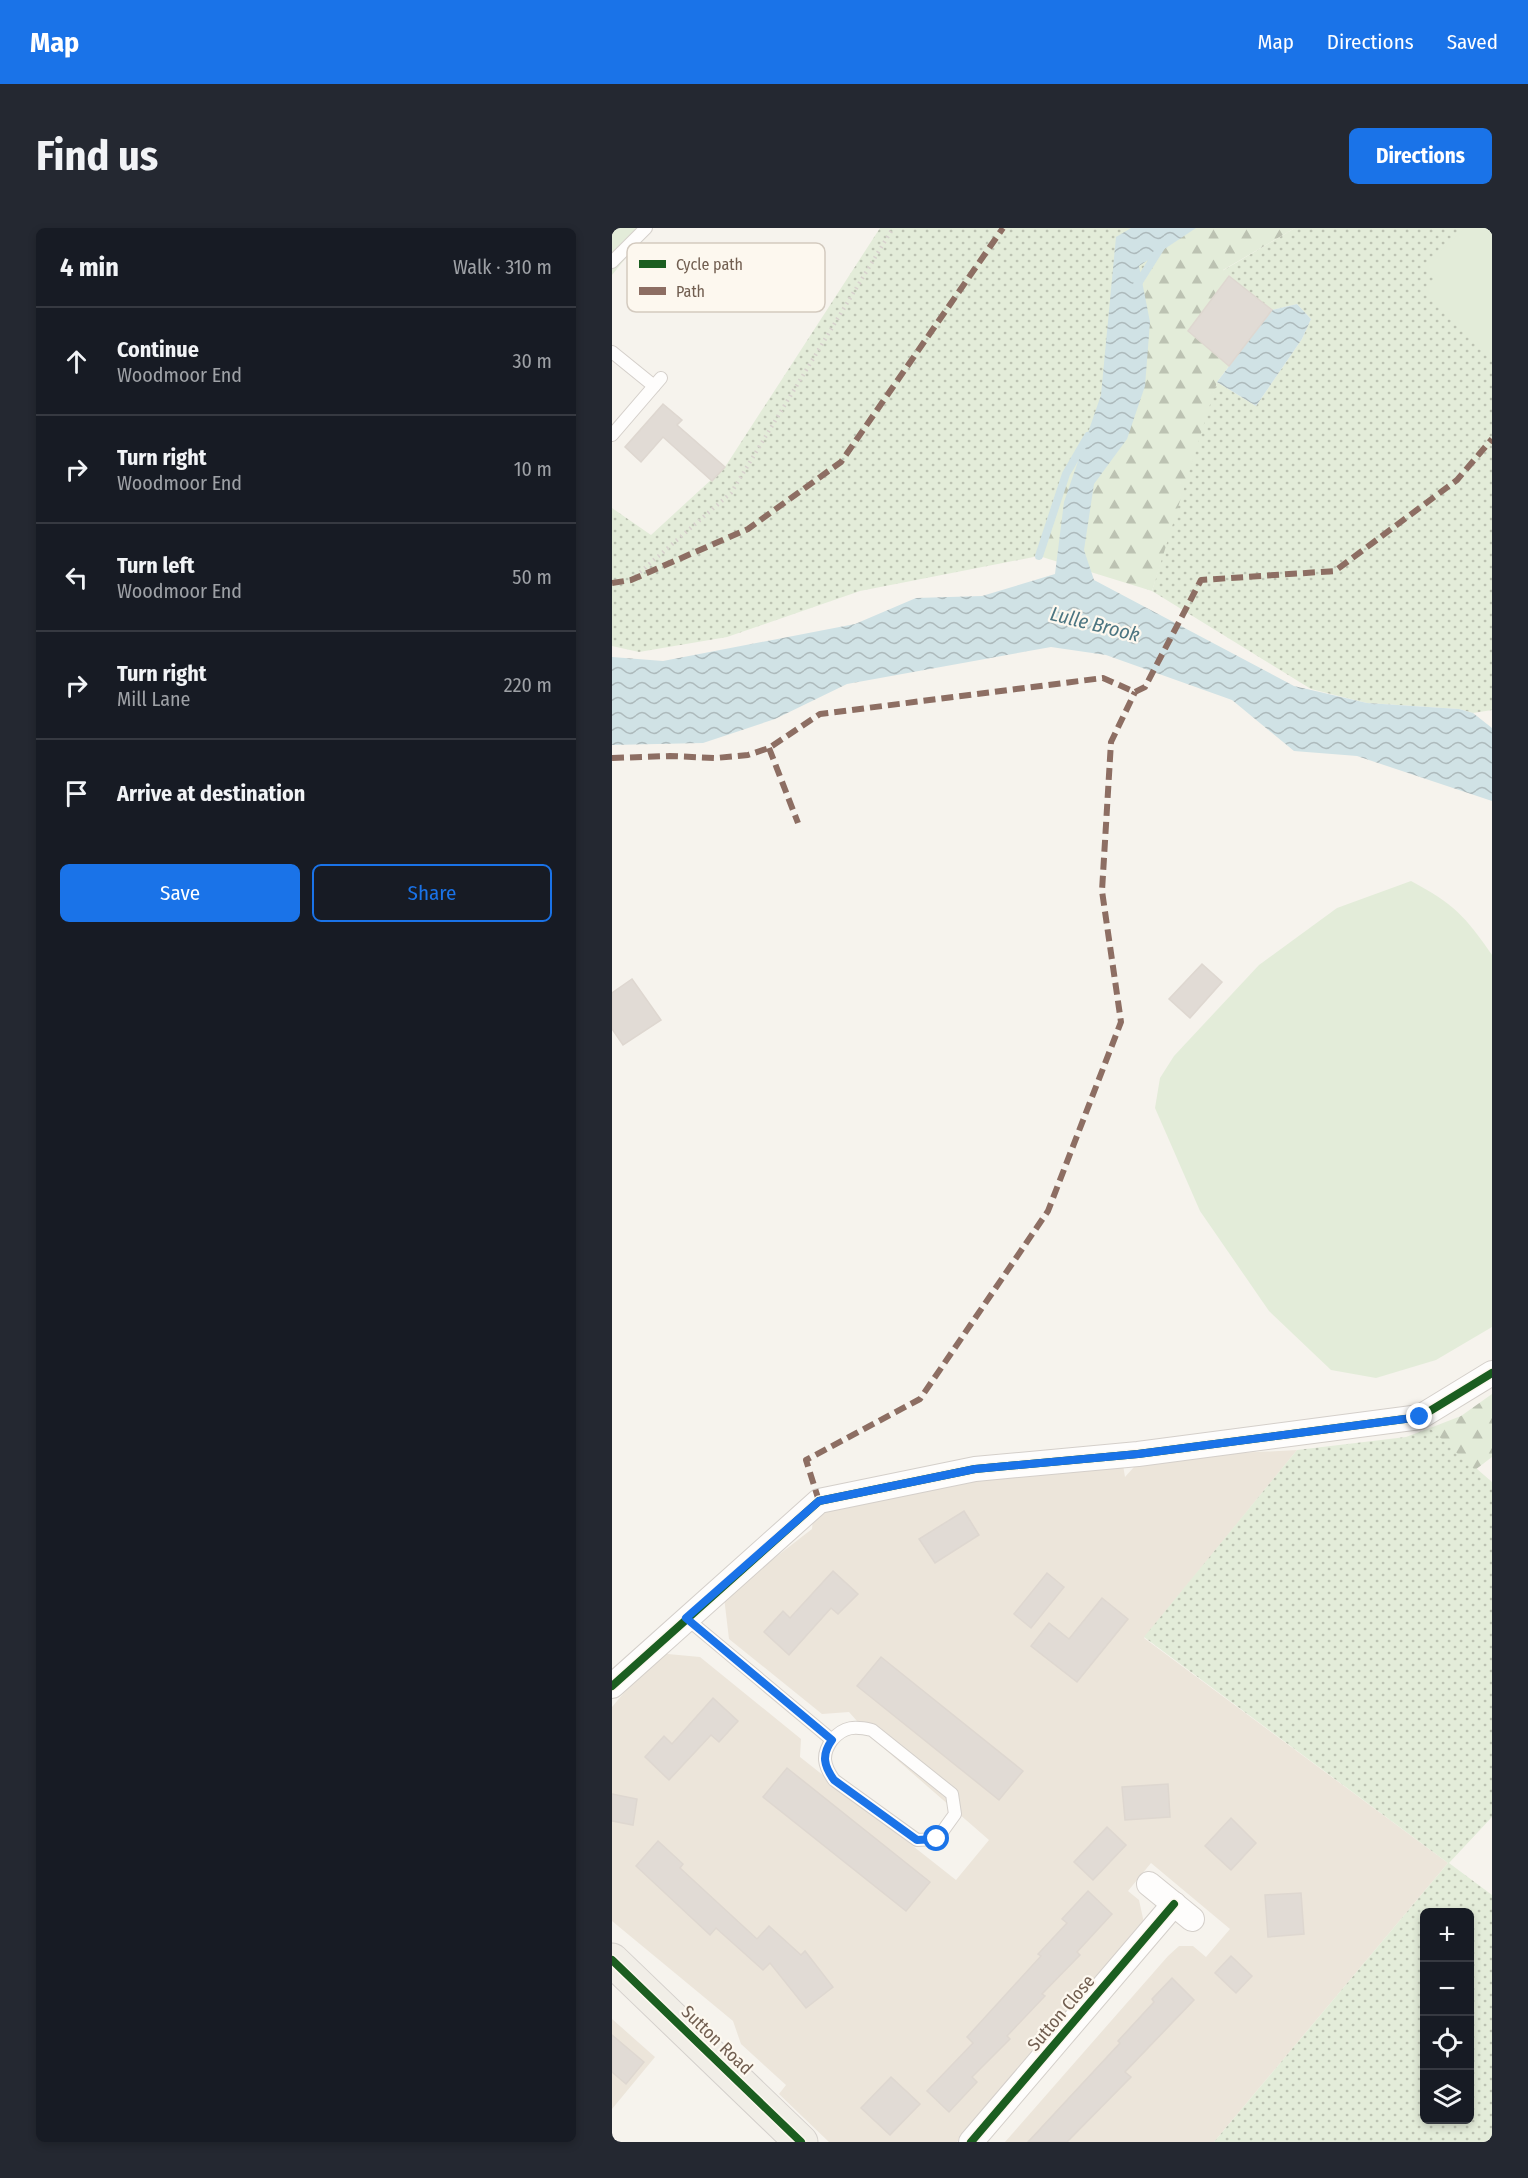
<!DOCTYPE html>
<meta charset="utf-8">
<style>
:root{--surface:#171b24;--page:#242831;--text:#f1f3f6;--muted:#9ea1a6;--line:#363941;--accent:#1a73e8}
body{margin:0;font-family:"Fira Sans Condensed",sans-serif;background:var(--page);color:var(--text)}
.controls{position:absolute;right:18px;bottom:18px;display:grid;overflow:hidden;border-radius:9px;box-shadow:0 3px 9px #0003}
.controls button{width:54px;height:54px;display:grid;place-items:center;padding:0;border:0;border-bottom:2px solid var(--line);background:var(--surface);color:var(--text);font:30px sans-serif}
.stop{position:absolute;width:18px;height:18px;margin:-14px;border:4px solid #1a73e8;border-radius:50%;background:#fff}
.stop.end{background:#1a73e8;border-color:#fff;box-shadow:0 2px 6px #0008}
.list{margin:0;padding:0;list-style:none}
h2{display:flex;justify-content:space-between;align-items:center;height:78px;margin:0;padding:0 24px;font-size:26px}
h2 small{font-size:20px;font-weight:400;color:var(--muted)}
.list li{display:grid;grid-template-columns:39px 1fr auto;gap:18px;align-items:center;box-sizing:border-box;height:108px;padding:0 24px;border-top:2px solid var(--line)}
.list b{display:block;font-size:22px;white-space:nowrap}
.list p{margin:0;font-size:20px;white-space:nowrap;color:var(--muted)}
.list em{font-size:20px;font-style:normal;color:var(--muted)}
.actions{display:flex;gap:12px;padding:18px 24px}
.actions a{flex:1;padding:14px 0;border:2px solid var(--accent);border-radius:9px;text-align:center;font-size:21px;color:var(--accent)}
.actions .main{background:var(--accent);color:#fff}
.icon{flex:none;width:33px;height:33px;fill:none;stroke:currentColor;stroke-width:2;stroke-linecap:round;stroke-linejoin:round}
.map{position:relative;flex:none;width:880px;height:1914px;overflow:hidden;border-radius:9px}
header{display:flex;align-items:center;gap:36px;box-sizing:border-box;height:84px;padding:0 30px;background:var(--accent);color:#fff}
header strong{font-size:28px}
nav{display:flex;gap:33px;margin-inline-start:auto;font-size:21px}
.intro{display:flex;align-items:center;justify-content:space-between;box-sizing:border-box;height:144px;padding:0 36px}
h1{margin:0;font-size:42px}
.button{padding:15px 27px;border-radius:9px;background:var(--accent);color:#fff;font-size:21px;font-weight:700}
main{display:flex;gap:36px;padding:0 36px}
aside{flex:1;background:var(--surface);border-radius:9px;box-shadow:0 3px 9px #0003}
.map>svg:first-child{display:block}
.residential{fill:#ece5da}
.grass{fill:url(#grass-dots);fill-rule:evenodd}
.forest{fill:url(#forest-firs)}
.park{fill:#e3ecd9}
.water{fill:url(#water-waves)}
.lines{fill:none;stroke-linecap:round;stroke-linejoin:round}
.stream{stroke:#d0e2e5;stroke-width:8}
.building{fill:#e1dbd5;stroke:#ded7d0;stroke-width:1.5}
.service-casing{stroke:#d4cfca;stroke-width:14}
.minor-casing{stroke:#d4cfca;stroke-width:26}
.primary-casing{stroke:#d4d0cc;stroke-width:35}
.path{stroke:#d7d1cd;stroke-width:4;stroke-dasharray:1.5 4.5;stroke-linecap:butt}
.service{stroke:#fefdfc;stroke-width:12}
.minor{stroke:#fefdfc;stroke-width:24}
.primary{stroke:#f1eee7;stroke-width:33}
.quiet{stroke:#8d6e63;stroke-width:6;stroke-dasharray:12 6;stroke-linecap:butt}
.cycleway-casing{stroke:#fdf8ef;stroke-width:11}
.cycleway{stroke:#1b5e20;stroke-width:8}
.route{stroke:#1a73e8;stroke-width:8}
.labels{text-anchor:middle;stroke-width:4.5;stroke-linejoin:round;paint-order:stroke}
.street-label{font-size:18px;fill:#715e50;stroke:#fdf8ef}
.water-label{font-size:20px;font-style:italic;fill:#4c7581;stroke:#fdf8ef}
.key{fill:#fdf8ef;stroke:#d3cabf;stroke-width:1.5}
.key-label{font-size:16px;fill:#715e50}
</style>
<header>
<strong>Map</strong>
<nav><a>Map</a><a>Directions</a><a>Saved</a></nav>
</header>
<div class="intro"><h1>Find us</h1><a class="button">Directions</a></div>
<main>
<aside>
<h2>4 min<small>Walk · 310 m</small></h2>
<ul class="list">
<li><svg class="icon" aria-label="ahead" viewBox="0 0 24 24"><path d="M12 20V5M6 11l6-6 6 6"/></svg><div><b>Continue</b><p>Woodmoor End</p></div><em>30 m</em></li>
<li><svg class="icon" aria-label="right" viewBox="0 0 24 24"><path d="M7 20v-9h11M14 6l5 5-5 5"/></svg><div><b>Turn right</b><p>Woodmoor End</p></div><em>10 m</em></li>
<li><svg class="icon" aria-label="left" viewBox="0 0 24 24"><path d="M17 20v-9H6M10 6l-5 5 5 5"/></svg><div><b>Turn left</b><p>Woodmoor End</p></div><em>50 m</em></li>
<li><svg class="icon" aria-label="right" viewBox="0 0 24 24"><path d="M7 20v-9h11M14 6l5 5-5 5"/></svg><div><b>Turn right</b><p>Mill Lane</p></div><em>220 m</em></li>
<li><svg class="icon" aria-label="arrive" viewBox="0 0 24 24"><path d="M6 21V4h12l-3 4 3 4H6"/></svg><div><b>Arrive at destination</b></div></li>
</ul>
<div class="actions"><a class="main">Save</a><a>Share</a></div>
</aside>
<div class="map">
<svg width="880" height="1914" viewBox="0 0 880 1914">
<defs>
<pattern id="grass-dots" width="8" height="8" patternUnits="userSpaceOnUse" patternTransform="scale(1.5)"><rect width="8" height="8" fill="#e3ecd9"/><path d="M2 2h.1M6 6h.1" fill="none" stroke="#bcc2b2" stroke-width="1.8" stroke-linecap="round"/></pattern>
<pattern id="forest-firs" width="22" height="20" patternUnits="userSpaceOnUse" patternTransform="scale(1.5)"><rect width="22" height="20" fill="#e3ecd9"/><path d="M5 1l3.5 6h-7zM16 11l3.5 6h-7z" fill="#bcc2b2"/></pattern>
<pattern id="water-waves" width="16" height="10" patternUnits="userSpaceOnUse" patternTransform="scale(1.5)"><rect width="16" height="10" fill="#d0e2e5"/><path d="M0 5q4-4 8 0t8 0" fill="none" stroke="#adbabc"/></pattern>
</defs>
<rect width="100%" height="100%" fill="#f6f3ed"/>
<!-- residential -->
<g class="residential">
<polygon points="685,1222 532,1410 836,1635 602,1914 393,1914 556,1728 567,1718 581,1718 594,1729 618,1701 539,1635 516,1663 527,1672 532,1695 345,1914 217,1914 167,1866 174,1857 129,1816 121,1793 0,1693 0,1479 45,1425 88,1429 189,1511 188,1529 344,1652 377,1612 260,1510 237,1484 210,1486 117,1411 112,1369 200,1301 201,1290 242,1267 510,1231 513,1249 530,1230"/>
<polygon points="0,1791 43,1829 0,1881"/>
</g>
<!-- grass -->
<g class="grass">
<polygon points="268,0 561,0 501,166 454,246 427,328 248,363 115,409 27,424 0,418 0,280 39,307 113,239"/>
<polygon points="683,0 880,0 880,482 861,485 847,481 755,475 699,461 540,363 580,225 605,154 644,178 690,111 699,91 685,76 660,82 610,43"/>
<path d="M 818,1200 L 880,1254 L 880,1589 L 837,1635 L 880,1667 L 880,1914 L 602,1914 L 836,1635 L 532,1409 L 685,1222 L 794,1209 ZM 812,1684 L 858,1684 L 858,1892 L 812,1892 Z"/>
</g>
<!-- forest -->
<g class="forest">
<polygon points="561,0 683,0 611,42 617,48 576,103 617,138 605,154 540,363 427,328 454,246 501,166 499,96"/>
<polygon points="880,1166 880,1229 863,1242 818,1200 849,1188"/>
</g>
<!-- park -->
<g class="park">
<polygon points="0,0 38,0 0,47"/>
<polygon points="853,0 880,0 880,130 815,63 826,52 813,38"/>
<path d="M 799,653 C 842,676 853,688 880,727 L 880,1099 L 824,1132 L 764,1150 L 719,1142 L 657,1083 L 588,983 L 543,880 L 548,850 L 562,828 L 647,737 L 725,680 Z"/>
</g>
<!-- water -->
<g class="water">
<polygon points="519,0 584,0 527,38 538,94 533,158 515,211 482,256 472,322 482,352 682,458 755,475 847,481 861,485 880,500 880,573 745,528 682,523 620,472 494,427 439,419 235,456 163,491 91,515 0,517 0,429 51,433 243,396 304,370 370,368 443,346 452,274 489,167 504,9"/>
<polygon points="685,76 699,91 690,111 644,178 605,154 660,82"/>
</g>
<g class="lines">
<!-- stream -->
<g class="stream">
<polyline points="525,57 549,19"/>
<polyline points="427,328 454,246 476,208"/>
</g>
</g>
<!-- building -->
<g class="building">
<polygon points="617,48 660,82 617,138 576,103"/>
<polygon points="51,176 70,192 65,197 113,239 100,253 51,209 29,234 13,219"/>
<polygon points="590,736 610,754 578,790 557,771"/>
<polygon points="20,751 49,792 11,817 0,801 0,765"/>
<polygon points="352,1283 367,1307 323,1335 307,1311"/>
<polygon points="221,1343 246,1366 226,1386 219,1380 177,1427 152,1404 171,1383 178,1390"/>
<polygon points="435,1345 452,1359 419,1400 402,1386"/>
<polygon points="490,1370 516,1391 465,1454 419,1418 437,1395 457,1411"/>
<polygon points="269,1429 411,1543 387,1572 245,1458"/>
<polygon points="101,1470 126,1493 107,1514 99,1507 57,1552 33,1529 52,1508 60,1516"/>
<polygon points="175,1540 318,1654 294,1683 151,1569"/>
<polygon points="556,1556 558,1589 513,1592 510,1559"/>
<polygon points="0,1566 25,1571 21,1597 0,1593"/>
<polygon points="619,1590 644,1615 619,1642 593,1618"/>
<polygon points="495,1599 514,1617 481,1652 462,1634"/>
<polygon points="46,1613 71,1636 68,1640 145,1711 157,1698 189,1727 193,1723 221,1759 194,1780 158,1735 151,1742 104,1700 98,1707 24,1638"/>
<polygon points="476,1663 500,1686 465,1724 468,1727 430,1766 433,1768 395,1808 398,1811 360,1849 365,1854 337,1884 315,1863 361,1815 355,1809 429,1728 426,1726 455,1695 450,1691"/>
<polygon points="689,1665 692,1706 656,1709 653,1667"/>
<polygon points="619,1728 640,1748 624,1765 603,1745"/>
<polygon points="560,1750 582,1772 513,1844 519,1849 455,1914 416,1914 508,1815 506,1813 542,1774 540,1771"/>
<polygon points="0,1807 32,1834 14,1856 0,1844"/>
<polygon points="279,1849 308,1876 278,1907 249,1880"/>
</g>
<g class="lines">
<defs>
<g id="service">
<polyline points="0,34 34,0"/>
<polyline points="0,124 42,158"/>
<polyline points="0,207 49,150"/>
<path d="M 74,1390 L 220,1512 C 232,1498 243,1498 260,1502 L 340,1566 L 343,1586 L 325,1611 L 305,1612 L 222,1552 C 212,1538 209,1527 220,1512"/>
</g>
<g id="minor">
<polyline points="0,1458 207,1273 363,1241 526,1226 808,1189 880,1145"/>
<polyline points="537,1656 580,1691"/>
<polyline points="359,1914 562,1676"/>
</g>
<polyline id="primary" points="0,1732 189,1914"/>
</defs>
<!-- service casing -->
<use href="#service" class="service-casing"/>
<!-- minor casing -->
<use href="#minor" class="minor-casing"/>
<!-- primary casing -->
<use href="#primary" class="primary-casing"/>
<!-- path -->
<polyline class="path" points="19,352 119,265 281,0"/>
<!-- service -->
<use href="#service" class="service"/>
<!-- minor -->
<use href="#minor" class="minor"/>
<!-- primary -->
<use href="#primary" class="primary"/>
<!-- quiet -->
<g class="quiet">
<polyline points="0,355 19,352 136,301 229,234 391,0"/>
<polyline points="157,520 186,595"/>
<polyline points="0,530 58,528 104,530 136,527 157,520 208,486 491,450 523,464 533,459 589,352 723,343 845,252 880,211"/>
<polyline points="207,1273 194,1232 308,1171 436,983 509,794 490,663 499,514 523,464"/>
</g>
<defs>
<g id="cycleway">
<polyline points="0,1458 207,1273 363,1241 526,1226 808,1189 880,1145"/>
<polyline points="0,1732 189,1914"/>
<polyline points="359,1914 562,1676"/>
</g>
</defs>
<!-- cycleway casing -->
<use href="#cycleway" class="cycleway-casing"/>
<!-- cycleway -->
<use href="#cycleway" class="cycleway"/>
</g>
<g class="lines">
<!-- route -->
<path class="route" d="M 325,1611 L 305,1612 L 222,1552 C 212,1538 209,1527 220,1512 L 74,1390 L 207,1273 L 363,1241 L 526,1226 L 808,1189"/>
</g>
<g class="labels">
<!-- street labels -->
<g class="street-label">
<text transform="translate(449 1785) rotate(-50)" y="6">Sutton Close</text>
<text transform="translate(105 1812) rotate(44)" y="6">Sutton Road</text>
</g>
<!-- water labels -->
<g class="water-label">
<text transform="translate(483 396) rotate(14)" y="7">Lulle Brook</text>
</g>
</g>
<!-- legend -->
<rect x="15" y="15" width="198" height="69" rx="9" class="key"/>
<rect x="27" y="32" width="27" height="8" fill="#1b5e20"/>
<rect x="27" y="59" width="27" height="8" fill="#8d6e63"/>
<g class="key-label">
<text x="64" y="42">Cycle path</text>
<text x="64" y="69">Path</text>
</g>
</svg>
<div class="controls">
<button>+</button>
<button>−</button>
<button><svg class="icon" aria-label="locate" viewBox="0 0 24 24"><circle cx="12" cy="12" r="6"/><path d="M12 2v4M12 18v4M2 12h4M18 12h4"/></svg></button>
<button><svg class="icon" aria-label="layers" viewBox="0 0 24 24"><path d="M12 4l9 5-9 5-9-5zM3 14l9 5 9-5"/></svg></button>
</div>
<div class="stop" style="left:325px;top:1611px"></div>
<div class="stop end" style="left:808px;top:1189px"></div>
</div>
</main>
